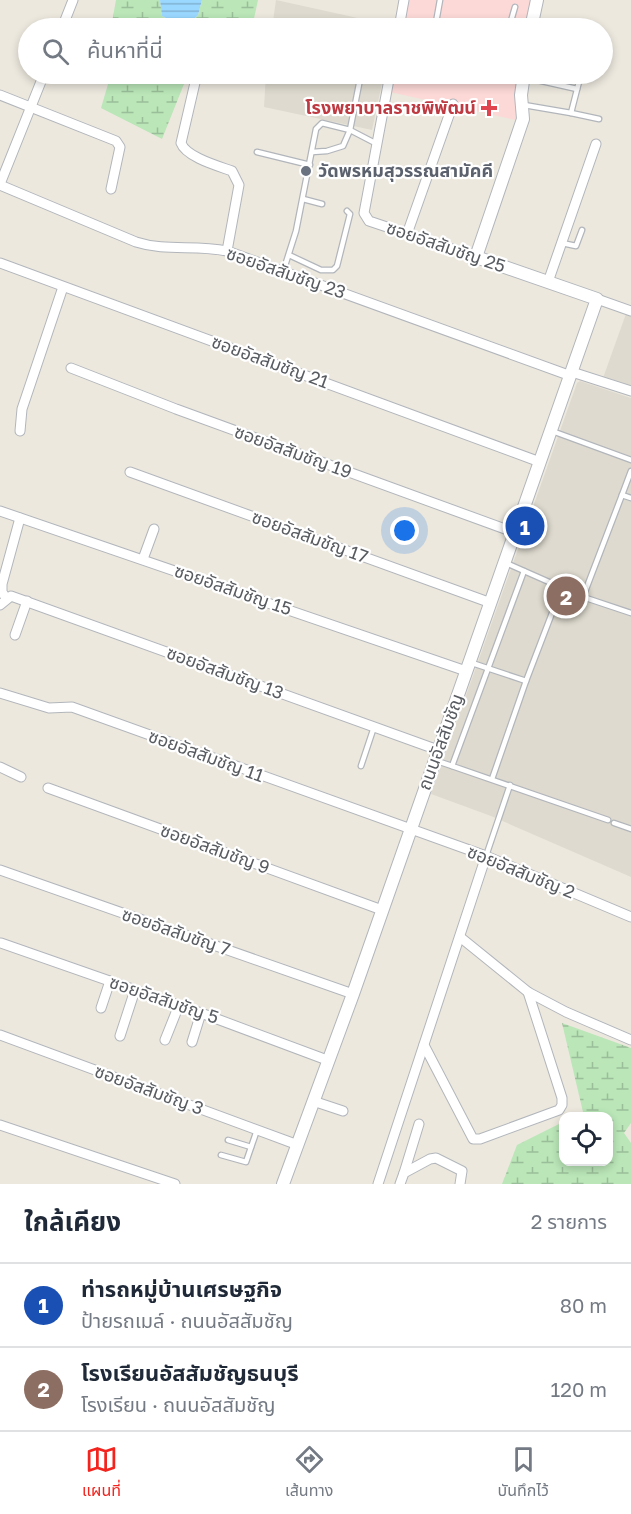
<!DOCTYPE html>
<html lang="th">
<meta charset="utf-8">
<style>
:root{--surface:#fff;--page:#f2f2f3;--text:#1f2937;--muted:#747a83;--line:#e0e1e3;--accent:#f3241e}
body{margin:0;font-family:"Golos Text","Noto Sans Thai",sans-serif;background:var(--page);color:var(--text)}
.controls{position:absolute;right:18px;bottom:18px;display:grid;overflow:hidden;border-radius:12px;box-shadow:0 3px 9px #0003}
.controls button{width:54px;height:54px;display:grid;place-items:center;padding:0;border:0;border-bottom:2px solid var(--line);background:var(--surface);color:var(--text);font:30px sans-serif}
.you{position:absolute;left:405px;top:531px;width:21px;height:21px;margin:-15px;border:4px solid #fff;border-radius:50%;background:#1a73e8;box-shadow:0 0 0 9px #1a73e833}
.badge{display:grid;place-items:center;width:39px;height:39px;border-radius:50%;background:var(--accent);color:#fff;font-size:20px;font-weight:700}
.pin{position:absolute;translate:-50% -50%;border:3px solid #fff;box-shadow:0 2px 6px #0006}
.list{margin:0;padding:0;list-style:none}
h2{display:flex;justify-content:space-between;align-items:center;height:78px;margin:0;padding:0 24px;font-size:26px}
h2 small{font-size:20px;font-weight:400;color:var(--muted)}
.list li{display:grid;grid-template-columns:39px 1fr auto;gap:18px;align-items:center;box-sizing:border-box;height:84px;padding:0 24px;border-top:2px solid var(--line)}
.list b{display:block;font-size:22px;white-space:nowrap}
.list p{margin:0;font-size:20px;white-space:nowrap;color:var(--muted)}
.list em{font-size:20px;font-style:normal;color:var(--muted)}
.icon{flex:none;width:33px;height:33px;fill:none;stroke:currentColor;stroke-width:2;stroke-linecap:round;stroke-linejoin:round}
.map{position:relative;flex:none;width:631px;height:1184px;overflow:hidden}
.search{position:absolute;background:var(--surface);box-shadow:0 3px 9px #0003;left:18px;right:18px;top:18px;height:66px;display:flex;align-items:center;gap:15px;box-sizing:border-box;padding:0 21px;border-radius:33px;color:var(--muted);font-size:22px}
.sheet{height:246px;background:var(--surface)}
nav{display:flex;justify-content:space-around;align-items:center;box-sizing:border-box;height:84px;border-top:2px solid var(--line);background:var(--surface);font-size:16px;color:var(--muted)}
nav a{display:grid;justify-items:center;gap:3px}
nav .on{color:var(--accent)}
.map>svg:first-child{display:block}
.education{fill:#dedacf}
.medical{fill:#fcd9d7}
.wetland{fill:url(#wetland-marsh)}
.water{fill:url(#water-rules)}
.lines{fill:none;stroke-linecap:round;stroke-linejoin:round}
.service-casing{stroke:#b2b6bb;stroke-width:7}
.minor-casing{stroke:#b2b6bb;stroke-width:11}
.tertiary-casing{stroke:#b2b6bb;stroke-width:14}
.service{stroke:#fff;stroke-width:4.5}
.minor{stroke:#fff;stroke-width:9}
.tertiary{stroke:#fff;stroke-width:12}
.health-dot{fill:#e0444e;stroke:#fff;stroke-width:2}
.worship-dot{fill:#6b7280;stroke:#fff;stroke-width:2}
.labels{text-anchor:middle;stroke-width:4.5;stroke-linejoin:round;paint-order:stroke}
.health-label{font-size:18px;font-weight:bold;fill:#be3a42;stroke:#fff;text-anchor:end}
.worship-label{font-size:18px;font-weight:bold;fill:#5b616d;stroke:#fff;text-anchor:start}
.street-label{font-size:18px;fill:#585c61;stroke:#fff}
</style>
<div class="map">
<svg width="631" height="1184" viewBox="0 0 631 1184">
<defs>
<pattern id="wetland-marsh" width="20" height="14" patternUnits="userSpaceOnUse" patternTransform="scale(1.5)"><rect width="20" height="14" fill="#bae6b8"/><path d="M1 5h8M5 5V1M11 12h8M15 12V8" fill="none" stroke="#9abe99"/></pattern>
<pattern id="water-rules" width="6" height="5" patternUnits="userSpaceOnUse" patternTransform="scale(1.5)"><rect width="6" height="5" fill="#9bd8ff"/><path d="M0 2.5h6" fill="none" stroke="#81b2d2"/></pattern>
</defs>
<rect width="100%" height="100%" fill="#ece8de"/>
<!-- education -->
<g class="education">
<polygon points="276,0 394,26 393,28 272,28"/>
<polygon points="266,74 384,74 372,130 264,107"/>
<polygon points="627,311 631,312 631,387 603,378"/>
<polygon points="580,381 631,398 631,877 491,816 431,794 577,383"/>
</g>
<!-- medical -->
<g class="medical">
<polygon points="408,0 531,0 527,28 403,28"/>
<polygon points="394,74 519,74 515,96 516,120 390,92"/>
</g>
<!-- wetland -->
<g class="wetland">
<polygon points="116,0 160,0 162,16 182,28 111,28"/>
<polygon points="202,0 258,0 252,28 221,28 197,24 195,28 185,28 198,15"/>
<polygon points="111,74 188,74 162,139 101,108"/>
<polygon points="562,1023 631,1048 631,1123 624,1133 631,1143 631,1184 502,1184 517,1145 563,1122 564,1162 608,1162 608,1116 575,1116 583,1112"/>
</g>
<!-- water -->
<polygon class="water" points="160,0 202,0 198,15 185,28 162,16"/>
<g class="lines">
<defs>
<g id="service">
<polyline points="435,28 440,0"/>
<polyline points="509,28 515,7"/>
<polyline points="510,74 521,79"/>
<polyline points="537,80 577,89"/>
<polyline points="524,105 571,113 581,74"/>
<polyline points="571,113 599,119"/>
<polyline points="257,152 310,165"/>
<polyline points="312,152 327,151 343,146 350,130 361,74"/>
<polyline points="303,199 322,204"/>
<polyline points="562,243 576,246 582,230"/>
<polyline points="289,255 321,270 333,270 337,266 350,214 347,211"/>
<polyline points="283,272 296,231 316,129 322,123 350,130 377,144"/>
<polyline points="552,431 631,460"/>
<polyline points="622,495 631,471"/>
<polyline points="506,563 583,597 622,495 631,498"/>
<polyline points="524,571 452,766 608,820"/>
<polyline points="583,597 631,613"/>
<polyline points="472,663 526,681"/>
<polyline points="437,761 452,766"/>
<polyline points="361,766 374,727"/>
<polyline points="492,779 526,681 562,587"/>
<polyline points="614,823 631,829"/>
<polyline points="486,856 510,785"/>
<polyline points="228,1140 251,1147"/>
<polyline points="221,1155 246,1162 257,1130"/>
</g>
<g id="minor">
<polyline points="62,28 73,0"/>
<polyline points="399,28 404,0"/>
<path d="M 197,74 L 181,143 C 186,157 218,166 232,171 L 239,185 L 227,251"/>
<polyline points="390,74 364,213 369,221 476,257"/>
<polyline points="0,95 116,141 120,147 111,189"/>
<polyline points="0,184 44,74"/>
<path d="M 0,185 L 136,242 C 167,252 194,244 227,251 L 571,376"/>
<polyline points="407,234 453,104"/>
<polyline points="0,263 540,462"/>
<polyline points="548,282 596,144"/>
<polyline points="597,299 631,311"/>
<polyline points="71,368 176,409 516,533"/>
<polyline points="572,372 631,391"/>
<polyline points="20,431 22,409 63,287"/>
<polyline points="130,472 491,603"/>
<polyline points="0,511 466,671"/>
<polyline points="143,559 154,529"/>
<polyline points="6,598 2,592 2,584 20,518"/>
<polyline points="0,605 11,596 438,750"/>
<polyline points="15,635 27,601"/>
<polyline points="0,693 49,708 72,707 486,856 631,917"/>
<polyline points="0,767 21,777"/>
<polyline points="48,788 382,910"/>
<polyline points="0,870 353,994"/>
<polyline points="460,937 528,992 566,1012 631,1040"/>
<polyline points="1,943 201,1013 327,1060"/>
<polyline points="101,1008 110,981"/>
<polyline points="0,1035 298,1145"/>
<polyline points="120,1036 135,990"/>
<polyline points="165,1040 179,1005"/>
<polyline points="192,1042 201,1013"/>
<polyline points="424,1045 473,1139 480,1139 559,1110 562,1105 562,1098 528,992"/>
<polyline points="313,1101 343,1111"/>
<polyline points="0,1125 175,1184"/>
<polyline points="404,1173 419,1124"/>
<polyline points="378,1184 486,856"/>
<polyline points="400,1184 404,1173 430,1159 436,1158 462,1171 460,1184"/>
</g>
<g id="tertiary">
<polyline points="531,28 537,0"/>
<polyline points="283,1184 353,994 597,299 476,257 523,119 521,95 524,74"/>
</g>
</defs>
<!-- service casing -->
<use href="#service" class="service-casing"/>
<!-- minor casing -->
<use href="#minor" class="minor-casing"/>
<!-- tertiary casing -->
<use href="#tertiary" class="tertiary-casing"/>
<!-- service -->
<use href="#service" class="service"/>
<!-- minor -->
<use href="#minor" class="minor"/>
<!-- tertiary -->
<use href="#tertiary" class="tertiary"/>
</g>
<!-- markers -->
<path class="health-dot" d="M486 99h6v6h6v6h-6v6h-6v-6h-6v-6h6z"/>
<circle class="worship-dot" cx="306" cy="171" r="6"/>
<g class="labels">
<!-- health labels -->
<g class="health-label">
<text x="476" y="114">โรงพยาบาลราชพิพัฒน์</text>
</g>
<!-- worship labels -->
<g class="worship-label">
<text x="318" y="177">วัดพรหมสุวรรณสามัคคี</text>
</g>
<!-- street labels -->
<g class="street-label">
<text transform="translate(446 247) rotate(19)" y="6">ซอยอัสสัมชัญ 25</text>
<text transform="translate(286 273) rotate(19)" y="6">ซอยอัสสัมชัญ 23</text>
<text transform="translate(270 362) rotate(20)" y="6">ซอยอัสสัมชัญ 21</text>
<text transform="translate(293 452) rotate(20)" y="6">ซอยอัสสัมชัญ 19</text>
<text transform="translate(310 537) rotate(20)" y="6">ซอยอัสสัมชัญ 17</text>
<text transform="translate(233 590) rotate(19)" y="6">ซอยอัสสัมชัญ 15</text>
<text transform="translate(225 673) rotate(20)" y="6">ซอยอัสสัมชัญ 13</text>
<text transform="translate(441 742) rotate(-70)" y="6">ถนนอัสสัมชัญ</text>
<text transform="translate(206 756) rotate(20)" y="6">ซอยอัสสัมชัญ 11</text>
<text transform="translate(215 849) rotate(20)" y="6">ซอยอัสสัมชัญ 9</text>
<text transform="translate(521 872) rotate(22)" y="6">ซอยอัสสัมชัญ 2</text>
<text transform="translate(176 932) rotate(19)" y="6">ซอยอัสสัมชัญ 7</text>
<text transform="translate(164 1000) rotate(19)" y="6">ซอยอัสสัมชัญ 5</text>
<text transform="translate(149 1090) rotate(20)" y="6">ซอยอัสสัมชัญ 3</text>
</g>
</g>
</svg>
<div class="controls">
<button><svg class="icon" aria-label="locate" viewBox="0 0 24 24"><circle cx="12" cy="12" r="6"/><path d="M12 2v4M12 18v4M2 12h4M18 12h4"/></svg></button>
</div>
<div class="you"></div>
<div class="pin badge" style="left:525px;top:526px;background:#1a4fb4">1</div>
<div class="pin badge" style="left:566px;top:596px;background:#8d6e63">2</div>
<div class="search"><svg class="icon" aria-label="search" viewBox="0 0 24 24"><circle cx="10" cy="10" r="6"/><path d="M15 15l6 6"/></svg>ค้นหาที่นี่</div>
</div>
<section class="sheet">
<h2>ใกล้เคียง<small>2 รายการ</small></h2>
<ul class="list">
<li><span class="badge" style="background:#1a4fb4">1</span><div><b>ท่ารถหมู่บ้านเศรษฐกิจ</b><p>ป้ายรถเมล์ · ถนนอัสสัมชัญ</p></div><em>80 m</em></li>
<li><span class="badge" style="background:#8d6e63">2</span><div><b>โรงเรียนอัสสัมชัญธนบุรี</b><p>โรงเรียน · ถนนอัสสัมชัญ</p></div><em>120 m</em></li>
</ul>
</section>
<nav>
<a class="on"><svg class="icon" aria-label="map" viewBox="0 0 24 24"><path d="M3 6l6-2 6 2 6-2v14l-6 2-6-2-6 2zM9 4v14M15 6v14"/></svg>แผนที่</a>
<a><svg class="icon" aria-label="directions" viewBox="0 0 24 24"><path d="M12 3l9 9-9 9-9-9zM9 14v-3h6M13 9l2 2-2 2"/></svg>เส้นทาง</a>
<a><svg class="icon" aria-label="saved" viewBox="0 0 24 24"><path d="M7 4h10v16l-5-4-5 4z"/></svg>บันทึกไว้</a>
</nav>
